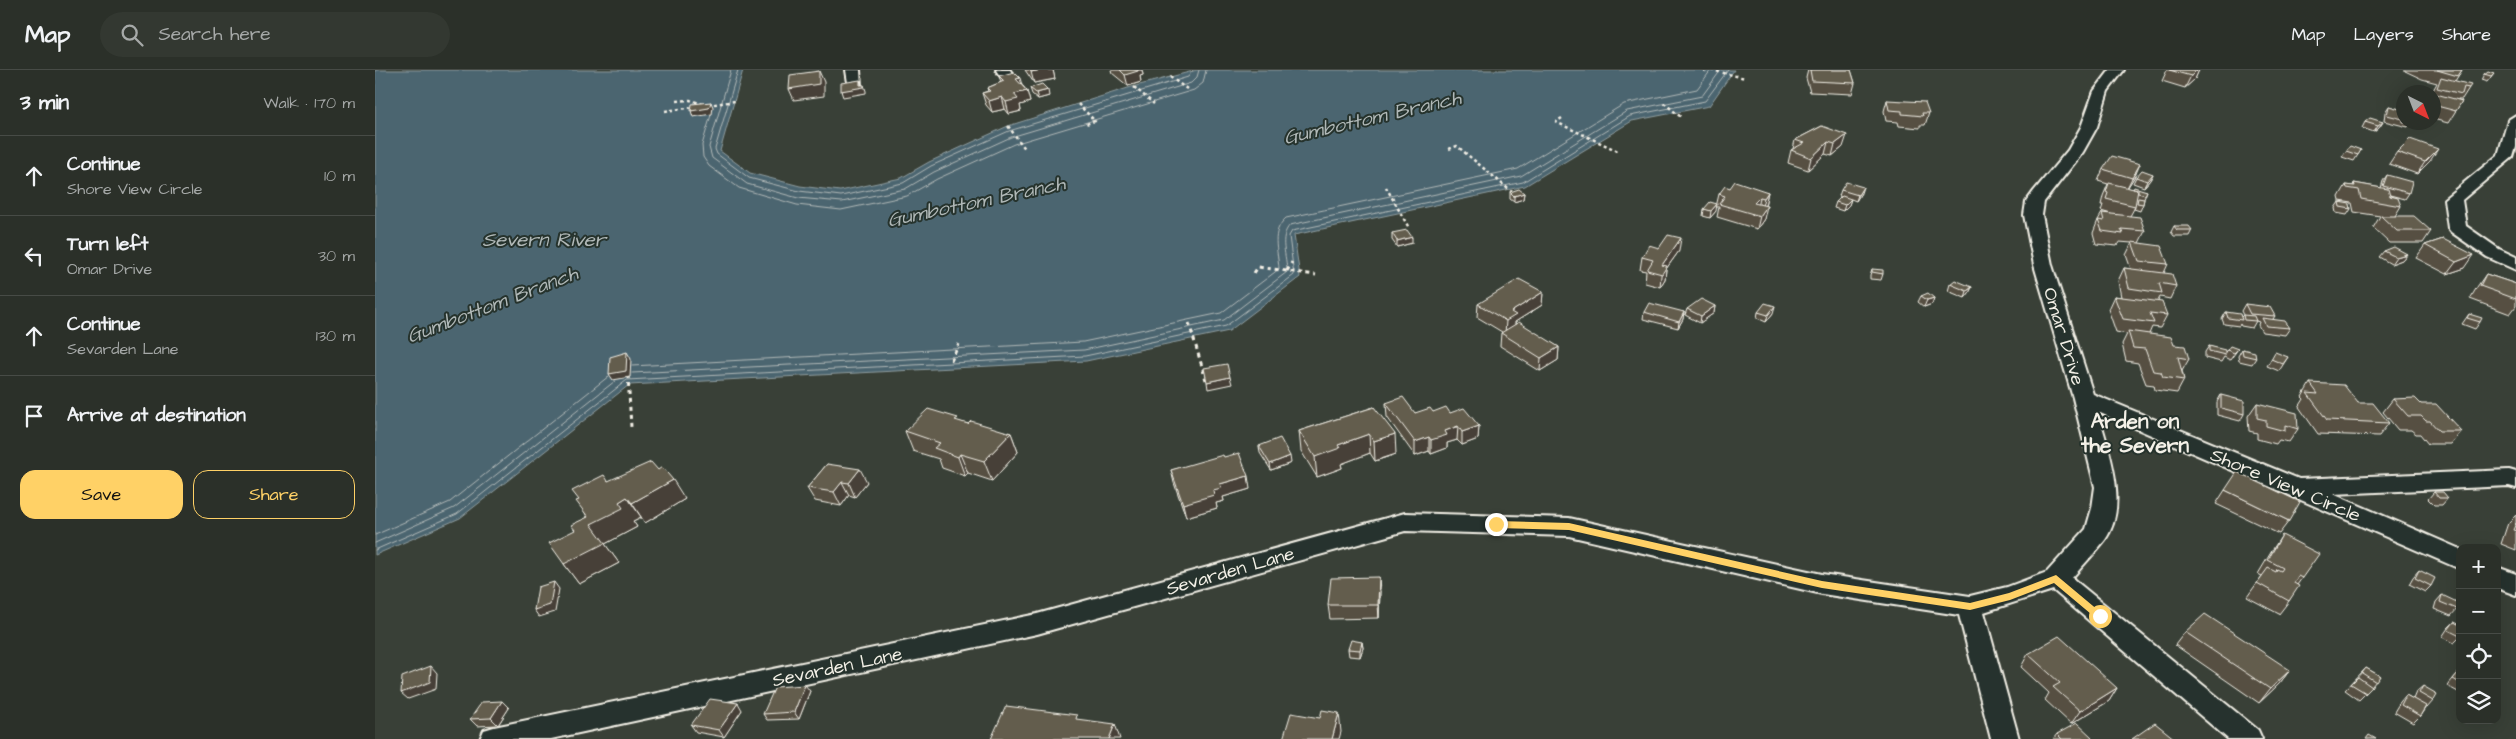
<!DOCTYPE html>
<meta charset="utf-8">
<style>
:root{--surface:#2b3029;--page:#333831;--text:#f1f3f6;--muted:#a6a9a8;--line:#474b46;--accent:#ffd166}
body{margin:0;font-family:"Architects Daughter",sans-serif;background:var(--page);color:var(--text)}
.controls{position:absolute;right:15px;bottom:15px;display:grid;overflow:hidden;border-radius:10px;box-shadow:0 5px 20px #0002}
.controls button{width:45px;height:45px;display:grid;place-items:center;padding:0;border:0;border-bottom:1px solid var(--line);background:var(--surface);color:var(--text);font:25px sans-serif}
.compass{position:absolute;left:2021px;top:15px;width:45px;height:45px;border-radius:50%;background:var(--surface);box-shadow:0 5px 20px #0002;rotate:138deg}
.stop{position:absolute;width:15px;height:15px;margin:-11px;border:4px solid #ffd166;border-radius:50%;background:#fff}
.stop.end{background:#ffd166;border-color:#fff;box-shadow:0 1px 5px #0008}
.list{margin:0;padding:0;list-style:none}
h2{display:flex;justify-content:space-between;align-items:center;height:65px;margin:0;padding:0 20px;font-size:21px}
h2 small{font-size:16px;font-weight:400;color:var(--muted)}
.list li{display:grid;grid-template-columns:32px 1fr auto;gap:15px;align-items:center;box-sizing:border-box;height:80px;padding:0 20px;border-top:1px solid var(--line)}
.list b{display:block;font-size:19px;white-space:nowrap}
.list p{margin:0;font-size:16px;white-space:nowrap;color:var(--muted)}
.list em{font-size:16px;font-style:normal;color:var(--muted)}
.actions{display:flex;gap:10px;padding:15px 20px}
.actions a{flex:1;padding:11px 0;border:1px solid var(--accent);border-radius:15px;text-align:center;font-size:18px;color:var(--accent)}
.actions .main{background:var(--accent);color:#111}
.icon{flex:none;width:28px;height:28px;fill:none;stroke:currentColor;stroke-width:2;stroke-linecap:round;stroke-linejoin:round}
.map{position:relative;flex:none;width:2141px;height:669px;overflow:hidden}
header{display:flex;align-items:center;gap:30px;box-sizing:border-box;height:70px;padding:0 25px;background:var(--surface);border-bottom:1px solid var(--line)}
header strong{font-size:24px}
nav{display:flex;gap:28px;margin-inline-start:auto;font-size:18px}
.search{width:350px;height:45px;background:var(--page);display:flex;align-items:center;gap:12px;box-sizing:border-box;padding:0 18px;border-radius:28px;color:var(--muted);font-size:19px}
main{display:flex}
aside{flex:1;background:var(--surface)}
.map>svg:first-child{display:block}
.water{fill:#4c6570;stroke:#8f9da0}
.lines{fill:none;stroke-linecap:round;stroke-linejoin:round}
.shore{stroke:#b1b9b8;stroke-width:1}
.minor-casing{stroke:#f4f1e8;stroke-width:4}
.path-far1{stroke:#f4f1e8;stroke-width:2.5;stroke-dasharray:3 3;stroke-linecap:butt}
.path{stroke:#f4f1e8;stroke-width:3;stroke-dasharray:4 4;stroke-linecap:butt}
.minor{fill:#26332d;fill-rule:evenodd}
.wall{fill:#565043;stroke:#f4f1e8}
.shaded-wall{fill:#464137;stroke:#f4f1e8}
.building{fill:#645d4e;stroke:#f4f1e8}
.route{fill:#ffd166}
.labels{text-anchor:middle;stroke-width:4;stroke-linejoin:round;paint-order:stroke}
.street-label{font-size:19px;fill:#f4f1e8;stroke:#26332d}
.water-label{font-size:20px;font-style:italic;fill:#b1b9b8;stroke:#26332d}
.quarter-label{font-size:21px;font-weight:bold;fill:#f4f1e8;stroke:#26332d}
</style>
<header>
<strong>Map</strong>
<div class="search"><svg class="icon" aria-label="search" viewBox="0 0 24 24"><circle cx="10" cy="10" r="6"/><path d="M15 15l6 6"/></svg>Search here</div>
<nav><a>Map</a><a>Layers</a><a>Share</a></nav>
</header>
<main>
<aside>
<h2>3 min<small>Walk · 170 m</small></h2>
<ul class="list">
<li><svg class="icon" aria-label="ahead" viewBox="0 0 24 24"><path d="M12 20V5M6 11l6-6 6 6"/></svg><div><b>Continue</b><p>Shore View Circle</p></div><em>10 m</em></li>
<li><svg class="icon" aria-label="left" viewBox="0 0 24 24"><path d="M17 20v-9H6M10 6l-5 5 5 5"/></svg><div><b>Turn left</b><p>Omar Drive</p></div><em>30 m</em></li>
<li><svg class="icon" aria-label="ahead" viewBox="0 0 24 24"><path d="M12 20V5M6 11l6-6 6 6"/></svg><div><b>Continue</b><p>Sevarden Lane</p></div><em>130 m</em></li>
<li><svg class="icon" aria-label="arrive" viewBox="0 0 24 24"><path d="M6 21V4h12l-3 4 3 4H6"/></svg><div><b>Arrive at destination</b></div></li>
</ul>
<div class="actions"><a class="main">Save</a><a>Share</a></div>
</aside>
<div class="map">
<svg width="2141" height="669" viewBox="0 0 2141 669">
<rect width="100%" height="100%" fill="#394037"/>
<filter id="ink" filterUnits="userSpaceOnUse"><feTurbulence type="fractalNoise" baseFrequency=".02" numOctaves="2"/><feDisplacementMap in="SourceGraphic" scale="10" xChannelSelector="R" yChannelSelector="G"/><feConvolveMatrix kernelMatrix="1 2 1 2 8 2 1 2 1" color-interpolation-filters="sRGB"/></filter>
<g filter="url(#ink)">
<!-- water -->
<polygon class="water" points="0,0 368,0 345,81 375,103 425,116 465,121 526,108 554,92 633,56 753,18 822,0 1359,0 1334,36 1257,51 1150,116 919,165 925,207 854,261 711,291 254,315 85,448 0,485"/>
<g class="lines">
<!-- shore -->
<g class="shore">
<polyline points="356,0 334,77 337,88 372,114 423,128 467,132 530,119 559,102 636,67 816,13 822,7 824,0"/>
<polyline points="363,0 340,79 342,84 374,108 424,121 466,126 528,113 556,96 634,61 813,7 818,0"/>
<polyline points="336,45 327,75 328,87 334,96 364,118 422,135 466,140 532,126 562,109 639,74 819,20 828,13 831,0"/>
<path d="M 257,296 L 708,272 L 846,243 L 904,199 C 903,180 895,162 911,148 L 1143,99 L 1249,34 L 1322,19 L 1336,0"/>
<path d="M 257,303 L 709,280 L 849,250 L 912,202 C 912,186 903,168 915,155 L 1146,106 L 1252,41 L 1327,26 L 1346,0"/>
<polyline points="0,465 75,432 234,306"/>
<polyline points="0,473 79,438 240,311"/>
<polyline points="0,480 82,444 252,310 710,286 851,256 919,205 914,166 917,161 1148,112 1255,46 1330,31 1353,0"/>
</g>
<defs>
<g id="minor">
<polygon points="471,0 485,0 486,16 484,19 474,19"/>
<polygon points="621,0 635,0 643,12 636,16 631,15"/>
<path d="M 1735,0 L 1749,0 L 1733,21 L 1722,57 L 1708,82 L 1669,132 L 1667,145 L 1677,195 L 1718,324 L 1924,409 L 2134,400 L 2141,402 L 2141,418 L 2134,416 L 1958,424 L 2085,479 L 2085,499 L 1723,342 C 1733,379 1755,435 1730,470 C 1720,483 1708,495 1697,508 L 1883,660 L 1887,669 L 1853,669 L 1678,520 L 1609,542 L 1644,669 L 1616,669 L 1584,545 L 1447,524 L 1194,466 L 1030,461 L 662,564 L 176,669 L 105,669 L 109,660 L 119,657 L 662,544 L 1030,443 L 1194,448 L 1447,504 L 1595,526 L 1632,517 L 1672,502 L 1711,459 L 1717,438 L 1720,417 L 1698,328 L 1659,195 L 1649,145 L 1651,132 L 1659,121 L 1693,80 L 1706,57 L 1719,21 Z"/>
<polygon points="2141,45 2141,77 2138,87 2087,130 2091,156 2124,179 2141,187 2141,200 2112,187 2076,162 2073,158 2069,129 2123,85 2133,50"/>
<polygon points="2122,497 2141,504 2141,525 2122,518"/>
</g>
</defs>
<!-- minor casing -->
<use href="#minor" class="minor-casing"/>
<!-- path-far1 -->
<g class="path-far1">
<polyline points="1336,0 1370,8"/>
<polyline points="1330,2 1331,0"/>
<polyline points="795,7 812,19"/>
<polyline points="759,17 779,34"/>
<polyline points="302,31 315,30 328,34"/>
<polyline points="1289,33 1306,47"/>
<polyline points="703,34 720,51 711,54"/>
<polyline points="333,35 360,31"/>
<polyline points="290,41 320,37"/>
<polyline points="1187,48 1181,52 1245,82"/>
<polyline points="633,56 651,80"/>
<polyline points="1074,79 1082,76 1138,123"/>
<polyline points="1011,117 1034,158"/>
</g>
<!-- path -->
<g class="path">
<polyline points="912,201 917,192"/>
<polyline points="879,203 883,197 941,205"/>
<polyline points="814,253 831,310"/>
<polyline points="576,291 584,274"/>
<polyline points="253,305 256,357"/>
</g>
<!-- minor -->
<use href="#minor" class="minor"/>
</g>
<!-- wall -->
<g class="wall">
<polygon points="650,0 678,0 680,9 659,13"/>
<polygon points="736,0 767,0 768,5 765,6 766,12 753,16 737,3"/>
<polygon points="1433,0 1476,0 1480,13 1477,24 1435,22 1431,8"/>
<polygon points="1792,0 1824,0 1820,9 1810,18 1787,11"/>
<polygon points="2030,0 2087,0 2080,11 2094,18 2087,29 2083,29 2083,30 2087,31 2073,53 2058,49 2058,22 2057,22 2062,13 2047,9 2030,1"/>
<polygon points="2119,3 2112,12 2106,10 2109,4"/>
<polygon points="624,6 648,16 652,21 655,32 645,35 646,41 634,44 630,39 617,42 611,35 607,23 613,21 612,18 626,12"/>
<polygon points="655,18 674,26 663,29 657,24"/>
<polygon points="1512,30 1554,43 1550,55 1545,55 1545,58 1524,56 1523,52 1511,51 1509,41"/>
<polygon points="2014,36 2028,40 2028,52 2036,52 2033,57 2009,51 2010,42"/>
<polygon points="1990,52 2008,52 2004,58 1999,62 1987,58"/>
<polygon points="1447,56 1468,77 1457,86 1450,84 1433,100 1413,93 1416,80 1418,79 1420,70"/>
<polygon points="1986,80 1979,91 1967,87 1971,81"/>
<polygon points="2022,82 2055,91 2042,104 2014,94"/>
<polygon points="1728,99 1760,106 1752,118 1772,121 1769,129 1768,134 1765,141 1759,139 1760,137 1755,146 1770,161 1764,173 1793,194 1789,203 1801,216 1795,229 1785,227 1783,231 1792,245 1785,258 1777,257 1774,264 1799,275 1814,289 1807,301 1809,310 1802,323 1780,320 1779,315 1771,314 1763,293 1751,291 1747,274 1752,264 1741,262 1733,239 1739,226 1746,227 1743,211 1749,198 1756,199 1751,185 1757,173 1744,172 1742,176 1721,174 1718,163 1723,150 1727,143 1736,144 1726,141 1728,135 1726,135 1728,126 1733,114 1723,111"/>
<polygon points="1778,104 1775,110 1769,117 1758,113 1761,107"/>
<polygon points="2012,105 2034,123 2030,129 2015,125 2026,136 2020,146 2056,161 2048,173 2014,173 1998,158 2005,146 1979,142 1977,133 1965,131 1964,127 1971,115 1978,116 1979,113 2006,118 2008,111"/>
<polygon points="1355,118 1393,122 1390,136 1389,149 1382,159 1342,147 1344,137 1341,137 1344,124"/>
<polygon points="1466,120 1486,123 1481,131 1476,129 1474,135 1468,141 1459,138 1461,132 1466,127 1464,126"/>
<polygon points="1135,122 1149,123 1148,129 1139,132 1135,129"/>
<polygon points="1964,132 1976,139 1972,145 1961,143 1960,138"/>
<polygon points="1329,139 1341,141 1335,148 1328,146"/>
<polygon points="1799,156 1817,160 1814,166 1799,166 1796,162"/>
<polygon points="1017,163 1037,173 1022,177 1017,170"/>
<polygon points="2068,169 2090,198 2072,204 2041,188 2050,175"/>
<polygon points="1284,178 1304,181 1291,199 1290,209 1285,217 1270,213 1271,201 1265,200 1267,187"/>
<polygon points="2009,181 2032,184 2027,190 2016,194 2004,187"/>
<polygon points="1497,199 1508,204 1506,210 1495,209 1495,205"/>
<polygon points="2111,204 2141,214 2141,236 2135,244 2095,229 2102,217"/>
<polygon points="1575,214 1597,217 1594,223 1590,228 1573,221"/>
<polygon points="1168,222 1167,235 1140,252 1140,254 1184,277 1183,290 1165,301 1125,276 1126,263 1127,262 1102,247 1103,234"/>
<polygon points="1546,226 1559,228 1557,234 1549,237 1543,232"/>
<polygon points="1870,234 1900,246 1898,249 1915,258 1910,265 1887,262 1883,255 1884,252 1881,251 1877,258 1866,256 1865,254 1864,256 1849,254 1847,249 1851,242 1866,247 1868,245 1866,241"/>
<polygon points="1340,236 1339,243 1325,253 1310,245 1312,239"/>
<polygon points="1269,242 1309,242 1308,249 1303,258 1268,249"/>
<polygon points="1383,242 1398,243 1391,252 1382,248"/>
<polygon points="2094,244 2105,252 2100,259 2087,254"/>
<polygon points="1834,276 1850,282 1852,280 1863,279 1855,290 1849,287 1846,292 1830,288 1830,282"/>
<polygon points="1867,279 1881,288 1877,294 1864,291 1863,286"/>
<polygon points="1913,287 1904,301 1892,296 1896,289"/>
<polygon points="1935,313 1983,333 2014,353 2004,366 1943,364 1924,337 1929,329 1927,327"/>
<polygon points="1846,325 1869,344 1865,351 1842,345 1842,332"/>
<polygon points="2018,329 2046,334 2086,361 2075,374 2053,374 2045,364 2041,364 2036,360 2023,360 2008,342"/>
<polygon points="1011,333 1040,343 1058,342 1075,343 1104,356 1103,369 1087,375 1082,370 1072,373 1072,378 1056,384 1054,381 1040,386 1012,347"/>
<polygon points="1882,333 1923,359 1914,372 1904,370 1901,374 1882,369 1882,363 1874,361 1873,346"/>
<polygon points="999,337 1021,384 1000,391 995,383 966,394 967,398 942,407 926,381 924,361"/>
<polygon points="585,352 636,363 643,382 617,411 593,403 590,406 567,398 564,389 538,381 530,361"/>
<polygon points="884,376 916,393 896,400 885,383"/>
<polygon points="849,387 875,419 848,427 849,431 841,433 842,438 811,447 799,413 796,400"/>
<polygon points="452,394 492,412 480,427 474,425 466,436 440,431 432,418"/>
<polygon points="283,400 310,429 270,453 266,447 258,451 262,457 230,474 244,493 204,514 189,494 200,460 212,447 204,430 233,411"/>
<polygon points="1850,420 1914,451 1904,464 1841,434"/>
<polygon points="2059,422 2073,428 2067,435 2059,435 2053,429"/>
<polygon points="2141,445 2141,480 2126,474 2133,453"/>
<polygon points="1907,465 1927,508 1922,515 1914,531 1904,544 1872,527 1887,506 1883,504 1898,479"/>
<polygon points="2044,500 2056,516 2050,522 2034,514 2038,507"/>
<polygon points="1005,521 1004,548 955,549 953,535"/>
<polygon points="2067,525 2082,539 2076,546 2059,539 2061,532"/>
<polygon points="2079,552 2085,555 2085,567 2079,573 2067,567 2073,558"/>
<polygon points="1810,562 1915,600 1904,614 1884,633 1800,575"/>
<polygon points="987,572 988,578 985,587 974,586 973,579"/>
<polygon points="1653,584 1742,618 1734,631 1696,654 1670,630 1674,623 1646,597"/>
<polygon points="1991,598 2005,606 1997,616 1997,617 1984,630 1970,620"/>
<polygon points="2083,603 2085,605 2085,623 2072,616"/>
<polygon points="2048,616 2058,631 2052,638 2051,637 2045,646 2038,653 2019,642 2025,632 2031,625 2038,629 2041,622"/>
<polygon points="435,621 424,649 392,650 388,644"/>
<polygon points="134,638 123,655 102,656 95,649"/>
<polygon points="367,640 349,667 321,662 316,655"/>
<polygon points="1682,664 1716,669 1678,669"/>
</g>
<!-- shaded-wall -->
<g class="shaded-wall">
<polygon points="666,0 678,0 680,9 659,13 656,2"/>
<polygon points="759,0 767,0 768,5 765,6 766,12 753,16 750,5"/>
<polygon points="1822,0 1824,0 1820,9 1810,18 1816,6"/>
<polygon points="444,1 449,12 449,26 419,30 414,19"/>
<polygon points="645,8 648,19 641,9"/>
<polygon points="485,10 487,16 489,15 491,21 491,23 468,27 466,21 485,15"/>
<polygon points="673,20 674,26 663,29 661,23"/>
<polygon points="652,21 655,32 645,35 646,41 634,44 631,32 639,24"/>
<polygon points="627,27 630,39 617,42 614,31"/>
<polygon points="336,32 338,37 337,44 318,47 316,41"/>
<polygon points="2008,52 2004,58 1999,62 2003,56"/>
<polygon points="1472,65 1468,77 1457,86 1460,74"/>
<polygon points="1453,72 1450,84 1433,100 1436,88"/>
<polygon points="2063,79 2055,91 2042,104 2050,92"/>
<polygon points="1765,94 1760,106 1751,120 1757,108"/>
<polygon points="1778,104 1775,110 1769,117 1772,111"/>
<polygon points="1488,117 1486,123 1481,131 1483,125"/>
<polygon points="1393,122 1390,135 1386,141 1389,128"/>
<polygon points="1149,123 1148,129 1139,132 1139,126"/>
<polygon points="1385,127 1383,139 1377,145 1379,133"/>
<polygon points="1476,129 1474,135 1468,141 1470,135"/>
<polygon points="1342,134 1341,141 1335,148 1336,141"/>
<polygon points="1392,136 1389,149 1382,159 1385,146"/>
<polygon points="1037,167 1037,173 1022,177 1022,171"/>
<polygon points="1306,168 1304,181 1291,199 1290,209 1285,217 1287,195"/>
<polygon points="2032,184 2027,190 2016,194 2021,187"/>
<polygon points="2099,185 2090,198 2072,204 2081,192"/>
<polygon points="1597,217 1594,223 1590,228 1592,221"/>
<polygon points="1168,222 1167,235 1140,252 1140,258 1130,264 1131,251 1136,242"/>
<polygon points="1559,228 1557,234 1549,237 1552,230"/>
<polygon points="1340,236 1339,243 1325,253 1326,246"/>
<polygon points="1400,236 1398,243 1391,252 1393,245"/>
<polygon points="1309,242 1308,249 1303,258 1304,252"/>
<polygon points="1184,277 1183,290 1165,301 1166,288"/>
<polygon points="252,282 256,289 255,307 238,310 234,304"/>
<polygon points="855,307 857,314 833,319 832,312"/>
<polygon points="1083,356 1082,370 1072,373 1072,378 1056,384 1056,370 1070,361"/>
<polygon points="1104,356 1103,369 1087,375 1087,362"/>
<polygon points="636,363 643,382 617,411 609,391"/>
<polygon points="994,364 995,383 966,394 967,398 942,407 940,387 963,375"/>
<polygon points="1020,364 1021,384 1000,391 999,371"/>
<polygon points="1054,367 1054,381 1040,386 1040,372"/>
<polygon points="585,384 593,403 590,406 583,387"/>
<polygon points="915,386 916,393 896,400 895,394"/>
<polygon points="485,399 492,412 480,427 474,413"/>
<polygon points="873,406 875,419 848,427 849,431 841,433 842,438 811,447 808,434 845,414"/>
<polygon points="298,410 310,429 270,453 257,433"/>
<polygon points="467,412 474,425 466,436 459,422"/>
<polygon points="252,427 266,447 258,451 262,457 230,474 244,493 204,514 189,494 216,454 244,432"/>
<polygon points="1004,507 1005,521 1004,548 1003,535"/>
<polygon points="179,512 184,519 180,542 164,547 159,540"/>
<polygon points="987,572 988,578 985,587 985,580"/>
<polygon points="56,596 62,603 61,619 33,629 26,623"/>
<polygon points="1915,600 1904,614 1884,633 1895,619"/>
<polygon points="430,615 435,621 424,649 419,642"/>
<polygon points="1742,618 1734,631 1696,654 1705,641"/>
<polygon points="127,631 134,638 123,655 116,648"/>
<polygon points="363,633 367,640 349,667 344,660"/>
<polygon points="964,643 966,662 964,669 957,669"/>
<polygon points="740,654 745,669 734,669"/>
</g>
<!-- building -->
<g class="building">
<polygon points="655,0 666,0 656,2"/>
<polygon points="745,0 763,0 763,1 750,5"/>
<polygon points="1435,0 1476,0 1480,13 1437,11"/>
<polygon points="1794,0 1822,0 1816,6"/>
<polygon points="2062,0 2087,0 2083,6"/>
<polygon points="444,1 444,14 414,19 415,5"/>
<polygon points="2113,1 2119,3 2116,6 2109,4"/>
<polygon points="639,2 645,8 641,9 652,21 639,24 643,29 631,32 627,27 614,31 607,23 615,21 612,18 629,11 624,6"/>
<polygon points="2066,7 2096,15 2094,18 2089,17 2087,24 2062,18"/>
<polygon points="485,10 485,15 489,15 489,17 466,21 466,13"/>
<polygon points="667,14 673,20 661,23 655,18"/>
<polygon points="2061,24 2087,31 2081,41 2058,35 2058,28"/>
<polygon points="1512,30 1550,32 1554,43 1547,43 1548,46 1527,44 1527,41 1514,40"/>
<polygon points="336,32 334,38 316,41 317,34"/>
<polygon points="2014,36 2028,40 2028,49 2012,45"/>
<polygon points="1995,48 2008,52 2003,56 1990,52"/>
<polygon points="1447,56 1472,65 1460,74 1453,72 1436,88 1416,80 1429,73 1420,70"/>
<polygon points="2035,69 2063,79 2050,92 2022,82"/>
<polygon points="1975,76 1986,80 1983,85 1971,81"/>
<polygon points="1737,86 1765,94 1757,108 1728,99"/>
<polygon points="1767,100 1778,104 1772,111 1761,107"/>
<polygon points="2012,105 2037,112 2034,123 2008,116"/>
<polygon points="1360,111 1393,122 1389,128 1385,127 1379,133 1392,136 1385,146 1344,134 1350,126 1344,124 1350,116 1355,118"/>
<polygon points="1471,112 1488,117 1483,125 1466,120"/>
<polygon points="1734,113 1763,120 1760,136 1731,129 1733,123 1731,122"/>
<polygon points="1979,113 2013,119 2015,126 2023,128 2026,136 1986,129 1984,120 1972,118 1971,115 1980,116"/>
<polygon points="1759,117 1772,121 1770,125 1763,123 1763,120 1758,119"/>
<polygon points="1144,119 1149,123 1139,126 1135,122"/>
<polygon points="1467,126 1476,129 1470,135 1461,132"/>
<polygon points="1763,128 1769,129 1768,134 1762,133"/>
<polygon points="1335,132 1342,134 1336,141 1329,139"/>
<polygon points="1964,132 1975,134 1976,139 1965,137"/>
<polygon points="1727,143 1765,147 1770,161 1746,159 1748,164 1727,161 1723,150 1729,151"/>
<polygon points="2006,146 2039,146 2056,161 2022,161"/>
<polygon points="1799,156 1814,156 1817,160 1802,160"/>
<polygon points="1032,160 1037,167 1022,171 1017,163"/>
<polygon points="1293,165 1306,168 1287,195 1292,196 1287,204 1272,200 1278,190 1267,187 1274,175 1284,178"/>
<polygon points="2068,169 2099,185 2081,192 2050,175"/>
<polygon points="1757,172 1786,176 1793,194 1764,191"/>
<polygon points="2019,177 2032,184 2021,187 2009,181"/>
<polygon points="1749,198 1797,204 1801,216 1784,213 1787,223 1754,218"/>
<polygon points="1497,199 1508,200 1508,204 1497,202"/>
<polygon points="2111,204 2141,214 2141,229 2105,216"/>
<polygon points="1144,209 1168,222 1136,242 1141,245 1131,251 1103,234"/>
<polygon points="1580,210 1597,217 1592,221 1575,214"/>
<polygon points="1553,223 1559,228 1552,230 1546,226"/>
<polygon points="1739,226 1787,232 1792,245 1775,243 1779,253 1748,249"/>
<polygon points="1326,229 1340,236 1326,246 1312,239"/>
<polygon points="1274,233 1309,242 1304,252 1269,242"/>
<polygon points="1390,233 1400,236 1393,245 1383,242"/>
<polygon points="1870,234 1895,237 1900,246 1875,244"/>
<polygon points="1851,242 1865,244 1867,250 1853,248"/>
<polygon points="2094,244 2107,248 2105,252 2092,248"/>
<polygon points="1868,245 1879,246 1881,251 1869,250"/>
<polygon points="1887,248 1910,251 1915,258 1891,256"/>
<polygon points="1144,252 1184,277 1166,288 1126,263"/>
<polygon points="1753,261 1796,267 1799,275 1810,276 1814,289 1803,287 1809,310 1788,307 1786,302 1778,301 1770,279 1758,278"/>
<polygon points="1834,276 1850,280 1850,285 1834,281"/>
<polygon points="1855,276 1863,279 1859,283 1852,280"/>
<polygon points="1867,279 1880,282 1881,288 1868,285"/>
<polygon points="252,282 251,301 234,304 235,287"/>
<polygon points="1900,282 1913,287 1908,294 1896,289"/>
<polygon points="852,294 855,307 832,312 829,298"/>
<polygon points="1935,313 1969,315 1983,333 1998,333 2014,353 1952,350 1932,323 1943,324"/>
<polygon points="1846,325 1869,331 1869,344 1846,338"/>
<polygon points="1028,327 1040,343 1055,338 1058,342 1071,337 1075,343 1089,338 1104,356 1087,362 1083,356 1070,361 1072,365 1056,370 1054,367 1040,372 1011,333"/>
<polygon points="2040,328 2046,334 2061,334 2086,361 2064,361 2055,351 2051,351 2046,346 2033,346 2018,329"/>
<polygon points="1882,333 1922,343 1923,359 1910,355 1910,361 1891,356 1891,350 1882,348"/>
<polygon points="999,337 1020,364 999,371 994,364 963,375 965,378 940,387 924,361"/>
<polygon points="553,339 583,348 580,350 593,354 596,351 636,363 609,391 585,384 583,387 559,378 565,373 530,361"/>
<polygon points="905,368 915,386 895,394 884,376"/>
<polygon points="864,383 873,406 845,414 847,418 838,420 839,425 808,434 796,400 848,385 849,387"/>
<polygon points="276,392 283,400 287,397 298,410 257,433 252,427 244,432 248,438 216,454 230,473 189,494 174,473 200,460 196,455 213,447 201,431 204,430 197,421 229,405 233,411"/>
<polygon points="452,394 485,399 474,413 467,412 459,422 432,418"/>
<polygon points="1862,402 1925,432 1914,451 1850,420"/>
<polygon points="2059,422 2068,422 2073,428 2064,428"/>
<polygon points="2141,453 2141,461 2138,460"/>
<polygon points="1907,465 1944,484 1927,508 1923,506 1919,513 1924,516 1914,531 1882,513 1893,498 1901,502 1902,499 1906,501 1908,498 1893,490"/>
<polygon points="2044,500 2060,508 2056,516 2040,508"/>
<polygon points="1004,507 1003,535 953,535 956,508"/>
<polygon points="179,512 175,535 159,540 163,517"/>
<polygon points="2067,525 2084,533 2082,539 2065,532"/>
<polygon points="1830,544 1915,600 1895,619 1810,562"/>
<polygon points="2079,552 2085,555 2085,566 2073,560"/>
<polygon points="1684,566 1742,618 1705,641 1678,617 1685,613 1653,584"/>
<polygon points="976,570 987,572 985,580 973,579"/>
<polygon points="56,596 55,612 26,623 27,607"/>
<polygon points="1991,598 2005,606 2001,612 1987,603"/>
<polygon points="2083,603 2085,605 2085,613 2078,609"/>
<polygon points="1983,607 1997,617 1991,623 1976,614"/>
<polygon points="430,615 419,642 388,644 400,617"/>
<polygon points="2048,616 2062,624 2058,631 2044,623"/>
<polygon points="2031,625 2051,636 2045,646 2026,635"/>
<polygon points="335,629 363,633 344,660 316,655"/>
<polygon points="127,631 116,648 95,649 107,632"/>
<polygon points="631,636 702,645 701,649 740,654 734,669 616,669"/>
<polygon points="947,640 964,643 957,669 908,669 916,643 945,648"/>
<polygon points="1702,653 1717,667 1714,669 1687,669 1682,664"/>
<polygon points="1780,653 1800,669 1757,669"/>
<polygon points="1994,665 2001,669 1991,669"/>
</g>
</g>
<!-- route -->
<polygon class="route" points="1121,451 1194,453 1447,511 1595,533 1634,523 1681,505 1730,546 1725,550 1722,549 1679,513 1635,530 1595,540 1447,518 1194,460 1121,458 1116,454"/>
<g class="labels">
<!-- street labels -->
<g class="street-label">
<text transform="translate(1690 266) rotate(73)" y="7">Omar Drive</text>
<text transform="translate(1911 414) rotate(23)" y="7">Shore View Circle</text>
<text transform="translate(855 500) rotate(-16)" y="7">Sevarden Lane</text>
<text transform="translate(462 596) rotate(-12)" y="7">Sevarden Lane</text>
</g>
<!-- water labels -->
<g class="water-label">
<text transform="translate(997 47) rotate(-13)" y="7">Gumbottom Branch</text>
<text transform="translate(601 131) rotate(-12)" y="7">Gumbottom Branch</text>
<text x="169" y="176">Severn River</text>
<text transform="translate(117 234) rotate(-21)" y="7">Gumbottom Branch</text>
</g>
<!-- quarter labels -->
<g class="quarter-label">
<text x="1760" y="358">Arden on<tspan x="1760" dy="24">the Severn</tspan></text>
</g>
</g>
</svg>
<div class="controls">
<button>+</button>
<button>−</button>
<button><svg class="icon" aria-label="locate" viewBox="0 0 24 24"><circle cx="12" cy="12" r="6"/><path d="M12 2v4M12 18v4M2 12h4M18 12h4"/></svg></button>
<button><svg class="icon" aria-label="layers" viewBox="0 0 24 24"><path d="M12 4l9 5-9 5-9-5zM3 14l9 5 9-5"/></svg></button>
</div>
<svg class="compass" viewBox="-18 -18 36 36"><path d="M0-13l5 13h-10z" fill="#e53935"/><path d="M0 13l5-13h-10z" fill="#a6a9a8"/></svg>
<div class="stop" style="left:1725px;top:546px"></div>
<div class="stop end" style="left:1121px;top:454px"></div>
</div>
</main>
